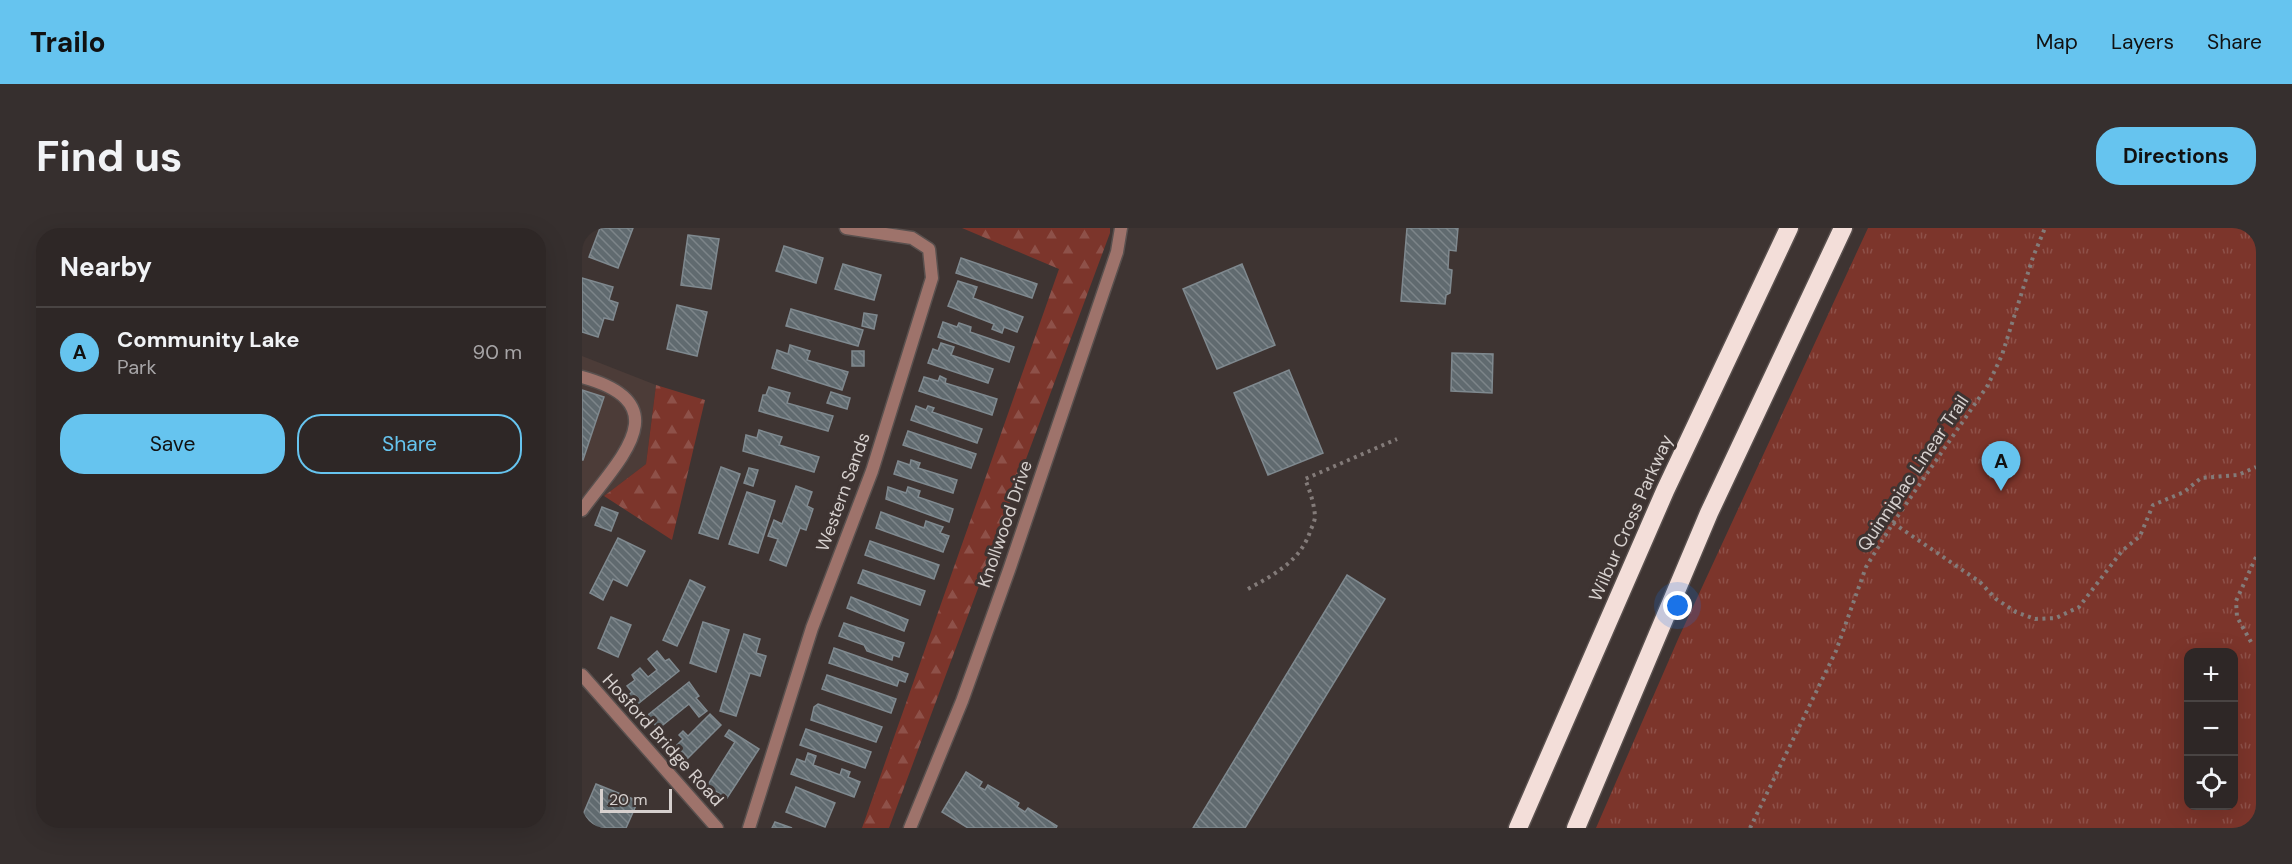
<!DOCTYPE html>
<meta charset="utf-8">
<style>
:root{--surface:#2e2726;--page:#362f2e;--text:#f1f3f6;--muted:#a7a5a7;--line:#494443;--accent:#66c4ef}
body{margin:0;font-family:"DM Sans",sans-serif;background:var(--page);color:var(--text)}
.controls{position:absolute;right:18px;bottom:18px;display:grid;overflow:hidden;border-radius:12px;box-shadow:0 6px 24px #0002}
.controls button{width:54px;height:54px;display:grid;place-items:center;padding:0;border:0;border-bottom:2px solid var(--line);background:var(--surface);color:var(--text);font:30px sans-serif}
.scale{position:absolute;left:18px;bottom:15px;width:72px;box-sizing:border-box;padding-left:6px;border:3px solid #d6d0ce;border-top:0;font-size:16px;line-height:21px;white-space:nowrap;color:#d6d0ce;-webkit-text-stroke:4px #3e3432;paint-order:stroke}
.you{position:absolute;left:1096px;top:378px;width:21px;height:21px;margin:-15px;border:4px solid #fff;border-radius:50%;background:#1a73e8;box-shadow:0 0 0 9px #1a73e833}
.badge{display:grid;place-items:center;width:39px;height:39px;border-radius:50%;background:var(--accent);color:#111;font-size:20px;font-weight:700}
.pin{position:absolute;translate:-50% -50px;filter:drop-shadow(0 2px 3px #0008)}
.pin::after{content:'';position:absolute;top:32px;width:21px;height:18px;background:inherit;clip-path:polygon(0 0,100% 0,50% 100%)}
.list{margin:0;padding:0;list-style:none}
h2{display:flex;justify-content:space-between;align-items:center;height:78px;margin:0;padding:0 24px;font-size:26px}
h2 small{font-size:20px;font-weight:400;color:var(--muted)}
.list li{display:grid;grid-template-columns:39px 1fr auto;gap:18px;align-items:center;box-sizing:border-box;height:90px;padding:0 24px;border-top:2px solid var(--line)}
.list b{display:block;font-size:22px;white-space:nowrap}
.list p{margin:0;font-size:20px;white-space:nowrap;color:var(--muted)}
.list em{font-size:20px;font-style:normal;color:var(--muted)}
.actions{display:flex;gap:12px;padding:18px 24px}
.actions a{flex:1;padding:14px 0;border:2px solid var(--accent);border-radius:24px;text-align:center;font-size:21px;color:var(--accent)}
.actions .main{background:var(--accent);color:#111}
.icon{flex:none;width:33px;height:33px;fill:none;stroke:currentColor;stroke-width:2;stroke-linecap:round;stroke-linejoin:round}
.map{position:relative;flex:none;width:1674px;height:600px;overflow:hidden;border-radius:24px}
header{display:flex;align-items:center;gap:36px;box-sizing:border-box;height:84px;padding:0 30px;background:var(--accent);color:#111}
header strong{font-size:28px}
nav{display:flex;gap:33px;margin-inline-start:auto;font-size:21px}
.intro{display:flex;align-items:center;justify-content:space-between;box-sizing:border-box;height:144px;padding:0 36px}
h1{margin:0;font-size:42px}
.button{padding:15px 27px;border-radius:24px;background:var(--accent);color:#111;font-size:21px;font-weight:700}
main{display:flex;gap:36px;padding:0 36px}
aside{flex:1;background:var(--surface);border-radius:24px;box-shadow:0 6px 24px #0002}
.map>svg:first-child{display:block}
.built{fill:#4c3c38}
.forest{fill:url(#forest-firs)}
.park{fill:url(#park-tufts);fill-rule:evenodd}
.building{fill:url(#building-back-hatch);stroke:#7f898f;stroke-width:1.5}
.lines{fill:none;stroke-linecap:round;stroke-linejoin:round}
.service-casing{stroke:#59504e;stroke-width:15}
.minor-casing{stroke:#59504e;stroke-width:15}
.motorway-casing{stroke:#59504e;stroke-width:21}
.path{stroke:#837b79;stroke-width:4;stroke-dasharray:3 4.5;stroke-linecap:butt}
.service{stroke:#9e736b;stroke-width:12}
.minor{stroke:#9e736b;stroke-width:12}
.motorway{stroke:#f3ded9;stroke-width:18}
.labels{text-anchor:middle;stroke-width:6;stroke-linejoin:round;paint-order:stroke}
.street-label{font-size:18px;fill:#d6d0ce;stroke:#3e3432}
</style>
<header>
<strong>Trailo</strong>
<nav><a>Map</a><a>Layers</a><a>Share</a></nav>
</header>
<div class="intro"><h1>Find us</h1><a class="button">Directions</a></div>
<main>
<aside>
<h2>Nearby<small></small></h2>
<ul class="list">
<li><span class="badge">A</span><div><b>Community Lake</b><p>Park</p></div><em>90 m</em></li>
</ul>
<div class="actions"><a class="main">Save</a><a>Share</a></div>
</aside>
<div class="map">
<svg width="1674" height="600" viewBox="0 0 1674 600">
<defs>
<pattern id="forest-firs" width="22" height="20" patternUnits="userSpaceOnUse" patternTransform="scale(1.5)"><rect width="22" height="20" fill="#7c352b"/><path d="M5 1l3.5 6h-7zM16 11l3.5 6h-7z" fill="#8e5149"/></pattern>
<pattern id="park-tufts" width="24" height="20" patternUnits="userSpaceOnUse" patternTransform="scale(1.5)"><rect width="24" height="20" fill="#7c352b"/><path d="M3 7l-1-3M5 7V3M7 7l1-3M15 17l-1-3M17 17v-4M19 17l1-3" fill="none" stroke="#8e5149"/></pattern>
<pattern id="building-back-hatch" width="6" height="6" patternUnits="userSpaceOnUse" patternTransform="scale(1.5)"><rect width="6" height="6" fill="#606a6f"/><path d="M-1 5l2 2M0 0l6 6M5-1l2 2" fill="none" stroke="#7d8589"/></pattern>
</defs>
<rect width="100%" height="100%" fill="#3e3432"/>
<!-- built -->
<polygon class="built" points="0,128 74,157 64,236 22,268 10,261 0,279"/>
<!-- forest -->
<g class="forest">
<polygon points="380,0 528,0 528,5 307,600 280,600 477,41"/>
<polygon points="74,157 123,172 90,312 22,268 64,236"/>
</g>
<!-- park -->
<path class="park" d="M 1286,0 L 1674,0 L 1674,600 L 1014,600 L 1097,409 ZM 1606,424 L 1652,424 L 1652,578 L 1606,578 Z"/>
<!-- building -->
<g class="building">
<polygon points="18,0 51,0 36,40 7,29"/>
<polygon points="825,0 876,0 874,23 867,22 866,41 870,42 868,65 864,67 863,76 819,73"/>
<polygon points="106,7 137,11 129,61 99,57"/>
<polygon points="202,18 241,30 234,55 194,43"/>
<polygon points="379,30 455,56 450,70 374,45"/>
<polygon points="261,36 299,47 292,72 253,61"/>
<polygon points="660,36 693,117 635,141 601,61"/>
<polygon points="0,50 31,59 27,72 36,75 31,92 22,90 16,109 0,104"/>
<polygon points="376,53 395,59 391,70 441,89 435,104 422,99 420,105 410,101 412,96 366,78"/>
<polygon points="95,77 125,84 115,128 85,121"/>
<polygon points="209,81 281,102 276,118 204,98"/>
<polygon points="282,85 295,87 292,101 280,98"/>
<polygon points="361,94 375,99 377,95 389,99 388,104 432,119 427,134 356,109"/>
<polygon points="359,115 372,119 369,127 411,141 406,155 346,135 351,121 356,123"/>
<polygon points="208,117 228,123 225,132 266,144 260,162 190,140 195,122 206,126"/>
<rect x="270" y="123" width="12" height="15"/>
<polygon points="870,125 911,126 910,165 869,163"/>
<polygon points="707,142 741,225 686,247 652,165"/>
<polygon points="358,148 364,151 363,155 415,171 410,187 337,163 342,149 356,153"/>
<polygon points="187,159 208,165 205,175 251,188 246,203 177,183 181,167 184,167"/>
<polygon points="0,162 22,169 1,232 0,232"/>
<polygon points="249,164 268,170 265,181 245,175"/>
<polygon points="334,178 344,182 346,178 352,180 350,184 400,201 395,215 329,192"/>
<polygon points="177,202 200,209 197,217 237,229 232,244 161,223 164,207 175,210"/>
<polygon points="326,203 394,226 389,240 321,217"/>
<polygon points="329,232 338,235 336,240 375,252 371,265 312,246 316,233 328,237"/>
<polygon points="139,239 158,246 136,311 117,305"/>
<polygon points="167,240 176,242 171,258 162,255"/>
<polygon points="214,258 230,264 225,278 231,281 224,302 218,300 204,338 188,332 196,311 186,308 192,292 200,296"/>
<polygon points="306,259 324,265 326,259 338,263 336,269 371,281 367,294 304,271"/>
<polygon points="165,264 193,273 176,325 147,316"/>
<polygon points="20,279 36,285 29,303 13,297"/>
<polygon points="299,284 342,300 344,293 361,299 358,305 367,308 361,324 294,300"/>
<polygon points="36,310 63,323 45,358 31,351 21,372 8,365"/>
<polygon points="288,313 357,337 352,351 283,327"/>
<polygon points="281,342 343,363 338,377 276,355"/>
<polygon points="765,347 803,371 663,600 611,600"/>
<polygon points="108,352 123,359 95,418 81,412"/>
<polygon points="269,369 326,392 322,403 265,380"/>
<polygon points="29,389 49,397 36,429 16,420"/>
<polygon points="121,394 147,402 134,444 108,435"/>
<polygon points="262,395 322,415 317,429 311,427 310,432 285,423 282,417 257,408"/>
<polygon points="162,406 178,411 174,425 184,428 178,448 168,445 154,488 138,483"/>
<polygon points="252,420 326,446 323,454 317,452 315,458 247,435"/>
<polygon points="75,423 83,433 87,431 97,443 52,479 44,469 50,464 45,458 53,452 50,447 58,440 66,449 75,442 66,431"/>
<polygon points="245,447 314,471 309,485 240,461"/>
<polygon points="107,454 117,468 114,470 125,483 117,489 107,476 76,501 66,487"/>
<polygon points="236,476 300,499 294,514 229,492 232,479"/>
<polygon points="128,486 139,497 103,533 91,521 101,511 97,507 101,503 106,508"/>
<polygon points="224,501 289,524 283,540 218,517"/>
<polygon points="147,502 177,521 145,570 125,558 153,514 143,508"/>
<polygon points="226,525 234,528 231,537 258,547 260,541 268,544 266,549 278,554 272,569 209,546 215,531 223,534"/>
<polygon points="384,544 400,554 397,559 403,562 406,557 437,575 435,579 443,584 446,580 475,598 474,600 386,600 360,584"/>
<polygon points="14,556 56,573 44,600 3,600 4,598 0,597 0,589"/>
<polygon points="214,559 253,575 243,599 204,584"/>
<polygon points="193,594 210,600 190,600"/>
</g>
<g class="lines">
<defs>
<path id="service" d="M 0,149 C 99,176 36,232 0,282"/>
<g id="minor">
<polyline points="0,447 135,600"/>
<polyline points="167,600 230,400 290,243 350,50 347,21 330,10 264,0"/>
<polyline points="328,600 380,473 427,342 535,24 539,0"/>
</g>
<g id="motorway">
<polyline points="936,600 1083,263 1207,0"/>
<polyline points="994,600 1127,285 1261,0"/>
</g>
</defs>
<!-- service casing -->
<use href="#service" class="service-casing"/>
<!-- minor casing -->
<use href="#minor" class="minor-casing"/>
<!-- motorway casing -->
<use href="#motorway" class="motorway-casing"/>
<!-- path -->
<g class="path">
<polyline points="1311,295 1398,354 1414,371 1434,384 1453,391 1474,390 1497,379 1540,323 1558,308 1571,277 1602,264 1619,250 1656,247 1674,239"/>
<path d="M 666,361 C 693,346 719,333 729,301 C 731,297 733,292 733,288 C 732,275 728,263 723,251 L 815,211"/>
<polyline points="1669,414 1655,389 1654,373 1674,329"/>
<polyline points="1168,600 1254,423 1284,339 1311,295 1406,157 1420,127 1451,29 1463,0"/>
</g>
<!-- service -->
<use href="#service" class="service"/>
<!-- minor -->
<use href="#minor" class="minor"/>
<!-- motorway -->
<use href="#motorway" class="motorway"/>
</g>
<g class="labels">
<!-- street labels -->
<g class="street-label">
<text transform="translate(1331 245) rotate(-56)" y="6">Quinnipiac Linear Trail</text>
<text transform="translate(261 264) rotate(-70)" y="6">Western Sands</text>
<text transform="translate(1049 290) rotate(-66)" y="6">Wilbur Cross Parkway</text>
<text transform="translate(423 296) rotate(-71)" y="6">Knollwood Drive</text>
<text transform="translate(81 512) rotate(48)" y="6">Hosford Bridge Road</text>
</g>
</g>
</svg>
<div class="controls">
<button>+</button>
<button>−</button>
<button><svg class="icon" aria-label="locate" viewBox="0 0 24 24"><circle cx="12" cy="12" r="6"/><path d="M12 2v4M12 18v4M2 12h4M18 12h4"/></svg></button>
</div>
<div class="scale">20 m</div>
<div class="you"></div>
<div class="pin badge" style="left:1419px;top:263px">A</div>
</div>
</main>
